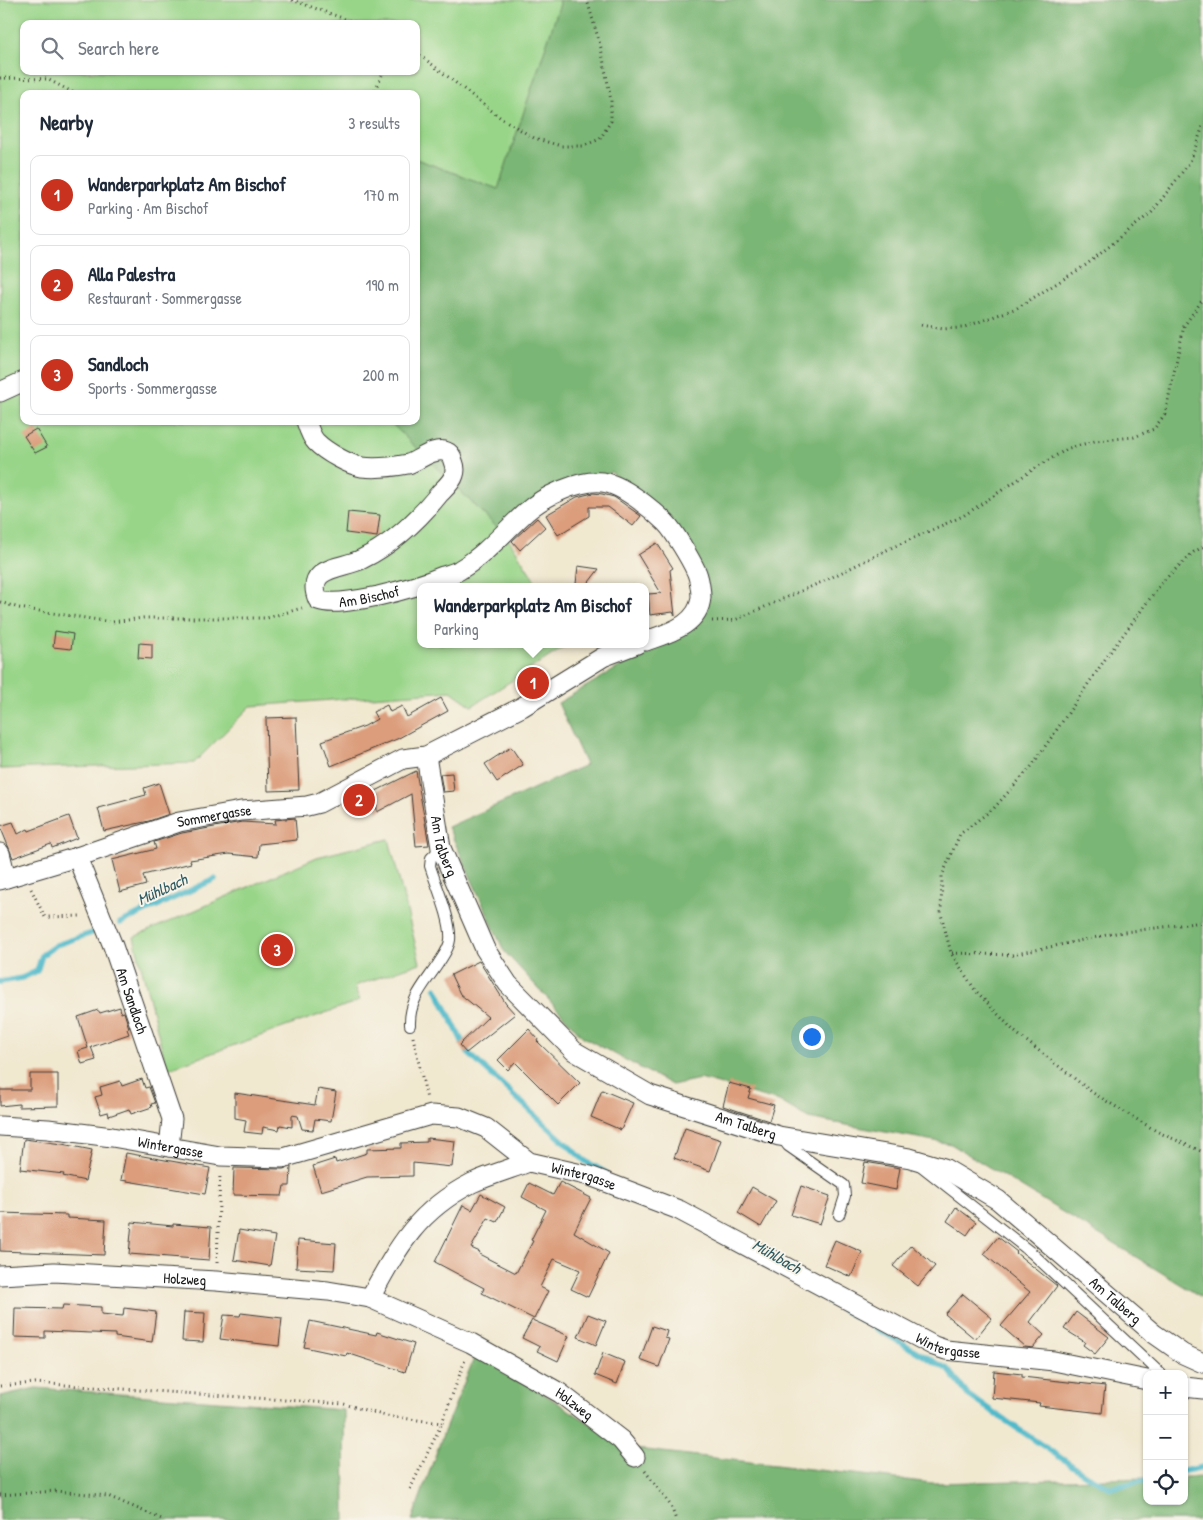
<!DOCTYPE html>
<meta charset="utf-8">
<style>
:root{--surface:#fff;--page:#f2f2f3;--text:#1f2937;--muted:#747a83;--line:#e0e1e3;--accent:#c8321e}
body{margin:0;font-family:"Patrick Hand",sans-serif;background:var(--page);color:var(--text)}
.controls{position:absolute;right:15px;bottom:15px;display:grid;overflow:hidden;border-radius:10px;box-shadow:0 1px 4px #0004}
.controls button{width:45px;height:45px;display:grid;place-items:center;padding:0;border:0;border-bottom:1px solid var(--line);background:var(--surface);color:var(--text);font:25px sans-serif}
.you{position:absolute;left:811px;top:1036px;width:18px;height:18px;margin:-12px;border:4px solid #fff;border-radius:50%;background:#1a73e8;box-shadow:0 0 0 8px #1a73e833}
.badge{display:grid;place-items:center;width:32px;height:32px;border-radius:50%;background:var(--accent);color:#fff;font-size:16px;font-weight:700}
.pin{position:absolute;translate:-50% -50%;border:2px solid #fff;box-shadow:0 1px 5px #0006}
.popup{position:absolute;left:417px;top:583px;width:232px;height:65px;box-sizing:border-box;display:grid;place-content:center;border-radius:10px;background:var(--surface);filter:drop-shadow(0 1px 4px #0005);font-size:16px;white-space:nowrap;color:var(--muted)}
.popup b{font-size:19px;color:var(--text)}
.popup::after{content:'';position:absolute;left:50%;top:100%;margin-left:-10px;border:10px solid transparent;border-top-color:var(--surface)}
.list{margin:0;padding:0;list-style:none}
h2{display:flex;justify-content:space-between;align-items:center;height:65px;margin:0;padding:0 20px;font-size:21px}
h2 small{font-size:16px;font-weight:400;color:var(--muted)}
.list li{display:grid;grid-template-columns:32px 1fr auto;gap:15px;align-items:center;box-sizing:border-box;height:80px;margin:0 10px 10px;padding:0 10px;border:1px solid var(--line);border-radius:10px}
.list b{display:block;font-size:19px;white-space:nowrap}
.list p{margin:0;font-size:16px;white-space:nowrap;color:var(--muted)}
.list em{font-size:16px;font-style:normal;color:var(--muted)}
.icon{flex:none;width:28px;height:28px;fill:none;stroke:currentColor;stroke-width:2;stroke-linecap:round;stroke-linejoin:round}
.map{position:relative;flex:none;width:1203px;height:1520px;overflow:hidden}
.search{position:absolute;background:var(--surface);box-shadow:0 1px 4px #0004;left:20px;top:20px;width:400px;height:55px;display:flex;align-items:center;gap:12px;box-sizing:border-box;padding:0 18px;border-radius:10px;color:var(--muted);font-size:19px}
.panel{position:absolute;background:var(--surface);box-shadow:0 1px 4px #0004;left:20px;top:90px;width:400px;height:335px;border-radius:10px}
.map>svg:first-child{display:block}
.green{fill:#99d589;stroke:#5a7852;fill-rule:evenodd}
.forest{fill:#7ab675;stroke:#4b6948}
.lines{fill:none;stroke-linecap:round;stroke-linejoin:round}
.stream{stroke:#4fbaca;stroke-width:5.5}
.building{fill:#db9d7c}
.lane-casing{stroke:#3c3b37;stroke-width:12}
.street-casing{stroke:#3c3b37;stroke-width:21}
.path{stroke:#3c3b37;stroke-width:3;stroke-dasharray:1 4;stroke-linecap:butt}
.lane{stroke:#fff;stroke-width:10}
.street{stroke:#fff;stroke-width:19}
.labels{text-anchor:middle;stroke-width:4;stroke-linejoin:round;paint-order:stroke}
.street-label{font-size:15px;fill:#1c1c1c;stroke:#f7f3e8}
.water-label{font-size:16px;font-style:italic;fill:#305b62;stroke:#f7f3e8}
</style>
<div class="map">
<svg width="1203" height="1520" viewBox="0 0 1203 1520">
<rect width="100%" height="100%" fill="#f7f3e8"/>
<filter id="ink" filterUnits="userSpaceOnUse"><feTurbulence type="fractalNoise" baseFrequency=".02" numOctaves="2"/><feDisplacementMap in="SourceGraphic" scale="10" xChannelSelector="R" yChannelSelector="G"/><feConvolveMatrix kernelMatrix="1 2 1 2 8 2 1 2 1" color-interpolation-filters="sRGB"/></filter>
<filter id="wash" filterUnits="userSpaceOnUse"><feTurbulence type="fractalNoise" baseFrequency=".0096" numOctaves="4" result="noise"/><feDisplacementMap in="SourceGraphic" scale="20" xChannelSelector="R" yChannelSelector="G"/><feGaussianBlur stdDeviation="1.12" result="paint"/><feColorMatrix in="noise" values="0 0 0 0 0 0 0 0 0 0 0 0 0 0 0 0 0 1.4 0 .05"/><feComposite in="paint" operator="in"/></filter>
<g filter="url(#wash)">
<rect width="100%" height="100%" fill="#f1e8d0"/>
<!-- green -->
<g class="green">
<path d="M 0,0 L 558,0 L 560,4 L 498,189 L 416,159 L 416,94 L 24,94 L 24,421 L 389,421 L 508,538 L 539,587 L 420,587 L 420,644 L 569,644 L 472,706 L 451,691 L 251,706 L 194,763 L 0,769 ZM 24,24 L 416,24 L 416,71 L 24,71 Z"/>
<polygon points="389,839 420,963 355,986 359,1001 167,1069 134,937 317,857"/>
</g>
<!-- forest -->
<g class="forest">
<polygon points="558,0 1203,0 1203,1298 951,1144 808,1118 779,1101 700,1079 672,1085 583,1037 504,951 448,827 586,765 558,703 689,626 696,586 659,510 611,472 545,506 508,538 389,421 416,421 416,159 498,189 560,4"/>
<polygon points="477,1351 628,1448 932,1483 1147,1478 1147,1501 1184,1501 1184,1477 1203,1477 1203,1520 412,1520 443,1434"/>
<polygon points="36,1388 344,1410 345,1520 0,1520 0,1396"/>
</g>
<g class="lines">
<!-- stream -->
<g class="stream">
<polyline points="120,923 215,879"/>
<polyline points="0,982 22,978 37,971 42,955 56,945 92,933"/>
<polyline points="436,988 468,1053 585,1161 606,1173"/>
<polyline points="802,1286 949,1370 968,1395 1086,1475 1111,1488 1147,1480"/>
<polyline points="1184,1471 1203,1467"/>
</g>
</g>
<g id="blocks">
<!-- building -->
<g class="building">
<polygon points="36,429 47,447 35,453 24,436"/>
<polygon points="593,493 602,494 614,497 641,516 633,526 608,507 589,507 589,516 558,535 546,515 577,497"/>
<polygon points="348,512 380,515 377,537 346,533"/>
<polygon points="537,518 545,527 520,550 512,541"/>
<polygon points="657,543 673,568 670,570 675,616 673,612 650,615 648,594 661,593 638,555"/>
<polygon points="578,566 599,569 586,586 576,584"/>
<polygon points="55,631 73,634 71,649 53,647"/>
<polygon points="139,643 152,644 152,659 138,658"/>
<polygon points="441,698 448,711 397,739 331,766 322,741 365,726 377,719 373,712 387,705 390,712 402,706 407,717"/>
<polygon points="296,717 299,790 268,791 266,718"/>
<polygon points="511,747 523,765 497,782 485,764"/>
<polygon points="416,771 429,845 416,846 411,794 377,812 376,791"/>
<polygon points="452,773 454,791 443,792 440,774"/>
<polygon points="159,783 169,814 149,821 104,831 98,808 146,795 144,788"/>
<polygon points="69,816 77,838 52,848 51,844 13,858 0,826 13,822 18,834 28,829 29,831"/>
<polygon points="295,818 297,840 259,844 258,857 229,854 190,860 191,863 143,875 146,885 120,892 112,860 156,849 154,842 182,833 242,822 276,824 275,820"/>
<polygon points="479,961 506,1004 515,1014 466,1053 459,1045 488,1017 460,994 451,975"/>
<polygon points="120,1007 121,1013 124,1012 129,1028 127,1029 129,1034 91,1047 96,1060 82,1064 78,1051 88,1048 78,1017 98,1010 100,1013"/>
<polygon points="529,1029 538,1039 537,1041 580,1083 558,1105 515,1062 508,1070 498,1060"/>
<polygon points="30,1074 58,1074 58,1106 19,1107 19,1104 0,1106 0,1090 30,1090"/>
<polygon points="142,1079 145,1088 149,1087 155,1103 151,1104 152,1107 131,1114 129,1109 109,1116 108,1112 101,1114 95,1097 102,1095 100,1087 120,1081 122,1086"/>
<polygon points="729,1083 751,1089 748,1098 774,1105 769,1121 723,1106"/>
<polygon points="318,1089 336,1092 331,1121 315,1119 313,1130 302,1129 298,1116 292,1115 292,1127 280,1125 279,1130 263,1127 262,1134 244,1132 246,1120 235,1118 235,1093 315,1105"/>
<polygon points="602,1090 633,1103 621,1130 591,1117"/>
<polygon points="685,1128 721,1140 710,1171 674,1158"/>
<polygon points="427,1138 455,1141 452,1167 413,1163 413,1176 367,1177 321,1191 313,1166 335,1159 336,1163 367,1153 367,1149 401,1148 401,1143 427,1142"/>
<polygon points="24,1139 62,1144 92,1150 85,1181 63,1176 64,1174 20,1169"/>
<polygon points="126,1153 210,1168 205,1194 121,1180"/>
<polygon points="865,1162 900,1168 896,1190 861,1183"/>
<polygon points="291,1167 290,1186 284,1186 282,1196 233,1195 234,1168 283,1169"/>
<polygon points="560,1182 591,1198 574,1232 609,1253 588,1297 571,1289 580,1270 554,1259 540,1287 548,1291 534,1319 482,1293 484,1288 435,1262 463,1205 472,1210 481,1194 505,1207 497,1222 488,1218 471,1248 480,1252 479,1254 516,1273 533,1241 531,1240 546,1210 522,1197 529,1183 553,1195"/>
<polygon points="801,1186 830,1196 820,1224 791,1215"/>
<polygon points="752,1187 776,1201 761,1227 738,1213"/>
<polygon points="956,1207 976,1222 967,1235 947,1221"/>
<polygon points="0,1213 67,1215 67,1218 106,1220 104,1255 0,1251"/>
<polygon points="132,1222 173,1226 173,1224 211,1227 209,1260 129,1254"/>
<polygon points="239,1230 275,1236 270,1266 234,1260"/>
<polygon points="998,1237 1017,1252 1016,1253 1057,1286 1030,1322 1044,1335 1033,1348 1025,1347 1001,1326 1030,1292 984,1254"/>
<polygon points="298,1240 336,1243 334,1270 296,1268"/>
<polygon points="835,1240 862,1252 851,1277 824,1265"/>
<polygon points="911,1245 935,1266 918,1286 893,1266"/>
<polygon points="963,1294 992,1318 975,1339 945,1314"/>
<polygon points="63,1305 101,1307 101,1314 123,1316 124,1308 156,1312 152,1342 115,1337 115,1334 45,1331 45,1338 14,1337 15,1308 62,1309"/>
<polygon points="184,1312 205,1313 203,1342 182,1341"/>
<polygon points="1076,1312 1109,1337 1095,1354 1083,1345 1085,1342 1064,1329"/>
<polygon points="241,1313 282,1318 279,1346 220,1339 224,1315 240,1316"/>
<polygon points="588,1314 606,1321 596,1345 578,1337"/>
<polygon points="532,1320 569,1336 558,1361 537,1351 540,1347 522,1338"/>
<polygon points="310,1321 376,1335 377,1332 414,1344 405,1372 347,1353 346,1356 304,1347"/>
<polygon points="652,1326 667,1331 665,1338 669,1339 659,1367 640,1360"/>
<polygon points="603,1353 625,1362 617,1384 595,1375"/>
<polygon points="994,1371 1022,1374 1022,1377 1105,1386 1102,1413 1039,1406 1040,1403 992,1398"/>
</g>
</g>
</g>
<g filter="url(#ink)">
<use href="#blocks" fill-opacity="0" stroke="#3c3b37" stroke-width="1"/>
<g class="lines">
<defs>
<g id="lane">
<path d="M 410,1025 C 409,999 425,984 438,964 C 443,956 449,949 450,940 C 452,921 436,885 430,866 L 431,858 L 441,848"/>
<polyline points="782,1138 788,1146 844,1185 845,1196 839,1215"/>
<polyline points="921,1166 1033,1254 1161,1374"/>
</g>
<g id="street">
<polyline points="0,392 24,381"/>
<path id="s1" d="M 306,421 C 308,427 311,437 316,442 C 326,452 349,465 362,467 C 378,469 392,467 408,464 C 419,461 434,446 447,452 C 450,453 452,457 453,461 C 455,466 456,470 454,475 C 452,482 445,488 440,493 C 419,519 393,544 362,559 C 343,569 304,566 318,600 C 333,606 362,599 378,596 C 400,591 422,585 443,576 C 449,574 456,573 461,569 C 486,554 505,531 526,512 C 544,496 578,480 602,482 C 622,484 652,509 666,523 C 674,531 691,560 696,571 C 699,577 701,590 701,597 C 699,625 668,633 646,641"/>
<path id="s2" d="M 426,756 L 441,848 L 485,949 L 508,984 L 574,1051 L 650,1095 L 779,1136 L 910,1158 L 944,1168 L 998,1200 L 1153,1333 L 1183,1354 L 1203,1363"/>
<polyline points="0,853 6,878"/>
<path id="s3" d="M 77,857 L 113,946 L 172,1119 L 169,1147"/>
<path id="s4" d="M 0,880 L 77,857 L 179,822 L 241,811 L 307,806 L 319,803 L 403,759 L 426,756 L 522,707 L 603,657 L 637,644"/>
<path id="s5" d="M 0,1126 L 48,1129 L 112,1137 L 220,1156 L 283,1158 L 431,1115 L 459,1117 L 486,1128 L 529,1162 L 590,1176 L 679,1210 L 934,1346 L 946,1350 L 1054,1361 L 1147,1380"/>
<path id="s6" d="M 0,1275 L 54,1272 L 216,1281 L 328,1291 L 370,1298 L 471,1343 L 560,1393 L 621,1440 L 635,1457"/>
<path d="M 370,1298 C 398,1247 417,1211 472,1183 C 490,1175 510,1169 529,1162"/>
<polyline points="1184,1387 1203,1389"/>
</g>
</defs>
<!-- lane casing -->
<use href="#lane" class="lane-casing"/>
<!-- street casing -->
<use href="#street" class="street-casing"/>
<!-- path -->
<g class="path">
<polyline points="292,0 359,24"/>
<polyline points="416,52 501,118 534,138 561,146 583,146 600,139 611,121 611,100 601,48 587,0"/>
<polyline points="0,78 47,79 76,94"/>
<polyline points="373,94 384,71"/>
<polyline points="921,325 943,329 962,328 1017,308 1086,265 1152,212 1190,162 1203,126"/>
<polyline points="1203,547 1194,552 1163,581 1106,658 1031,767 994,808 960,834 942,876 941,914 951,953 975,990 1015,1032 1093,1093 1158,1132 1203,1152"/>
<polyline points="0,602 19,608 112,622 143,618 267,618 302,608"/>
<polyline points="712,621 735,620 824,581 891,548 963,516 1040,465 1069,448 1095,441 1134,437 1154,429 1165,414 1184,326 1203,299"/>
<polyline points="31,889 45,917 83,916"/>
<polyline points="952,953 1012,955 1116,933 1203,922"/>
<polyline points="413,1037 427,1099"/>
<polyline points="217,1263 220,1174"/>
<polyline points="0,1386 35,1383 344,1404 386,1416 442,1423 465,1360"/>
<polyline points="645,1471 671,1506 676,1520"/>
<polyline points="410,1489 442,1423"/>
<polyline points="0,1495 56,1491 108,1496 164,1520"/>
</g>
<!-- lane -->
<use href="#lane" class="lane"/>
<!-- street -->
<use href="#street" class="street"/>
</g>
</g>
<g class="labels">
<!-- street labels -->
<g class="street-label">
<text dy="5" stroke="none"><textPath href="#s1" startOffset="440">Am Bischof</textPath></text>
<text dy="5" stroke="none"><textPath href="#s4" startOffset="224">Sommergasse</textPath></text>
<text dy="5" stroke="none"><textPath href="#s2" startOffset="92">Am Talberg</textPath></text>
<text dy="5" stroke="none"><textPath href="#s3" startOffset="154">Am Sandloch</textPath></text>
<text dy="5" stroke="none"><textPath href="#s2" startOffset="528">Am Talberg</textPath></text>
<text dy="5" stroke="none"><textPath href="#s5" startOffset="172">Wintergasse</textPath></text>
<text dy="5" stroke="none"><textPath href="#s5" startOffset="608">Wintergasse</textPath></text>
<text dy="5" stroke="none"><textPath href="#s6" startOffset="185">Holzweg</textPath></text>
<text dy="5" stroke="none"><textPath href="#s2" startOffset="948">Am Talberg</textPath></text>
<text dy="5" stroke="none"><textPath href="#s5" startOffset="1012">Wintergasse</textPath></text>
<text dy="5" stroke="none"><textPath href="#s6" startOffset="602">Holzweg</textPath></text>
</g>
<!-- water labels -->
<g class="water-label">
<text transform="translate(162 889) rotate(-25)" y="6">Mühlbach</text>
<text transform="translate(777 1256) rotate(30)" y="6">Mühlbach</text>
</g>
</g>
</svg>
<div class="controls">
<button>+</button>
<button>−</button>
<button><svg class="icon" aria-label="locate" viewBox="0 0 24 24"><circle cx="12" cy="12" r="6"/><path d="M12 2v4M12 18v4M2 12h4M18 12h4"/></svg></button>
</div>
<div class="you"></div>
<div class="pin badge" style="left:533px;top:683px">1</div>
<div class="popup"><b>Wanderparkplatz Am Bischof</b>Parking</div>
<div class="pin badge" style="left:359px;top:800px">2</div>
<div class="pin badge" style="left:277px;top:950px">3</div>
<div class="search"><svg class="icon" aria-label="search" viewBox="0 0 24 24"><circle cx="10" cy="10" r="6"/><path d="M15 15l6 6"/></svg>Search here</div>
<section class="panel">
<h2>Nearby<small>3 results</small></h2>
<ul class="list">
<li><span class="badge">1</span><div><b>Wanderparkplatz Am Bischof</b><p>Parking · Am Bischof</p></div><em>170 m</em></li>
<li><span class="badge">2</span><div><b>Alla Palestra</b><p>Restaurant · Sommergasse</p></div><em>190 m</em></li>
<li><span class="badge">3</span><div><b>Sandloch</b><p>Sports · Sommergasse</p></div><em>200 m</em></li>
</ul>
</section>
</div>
